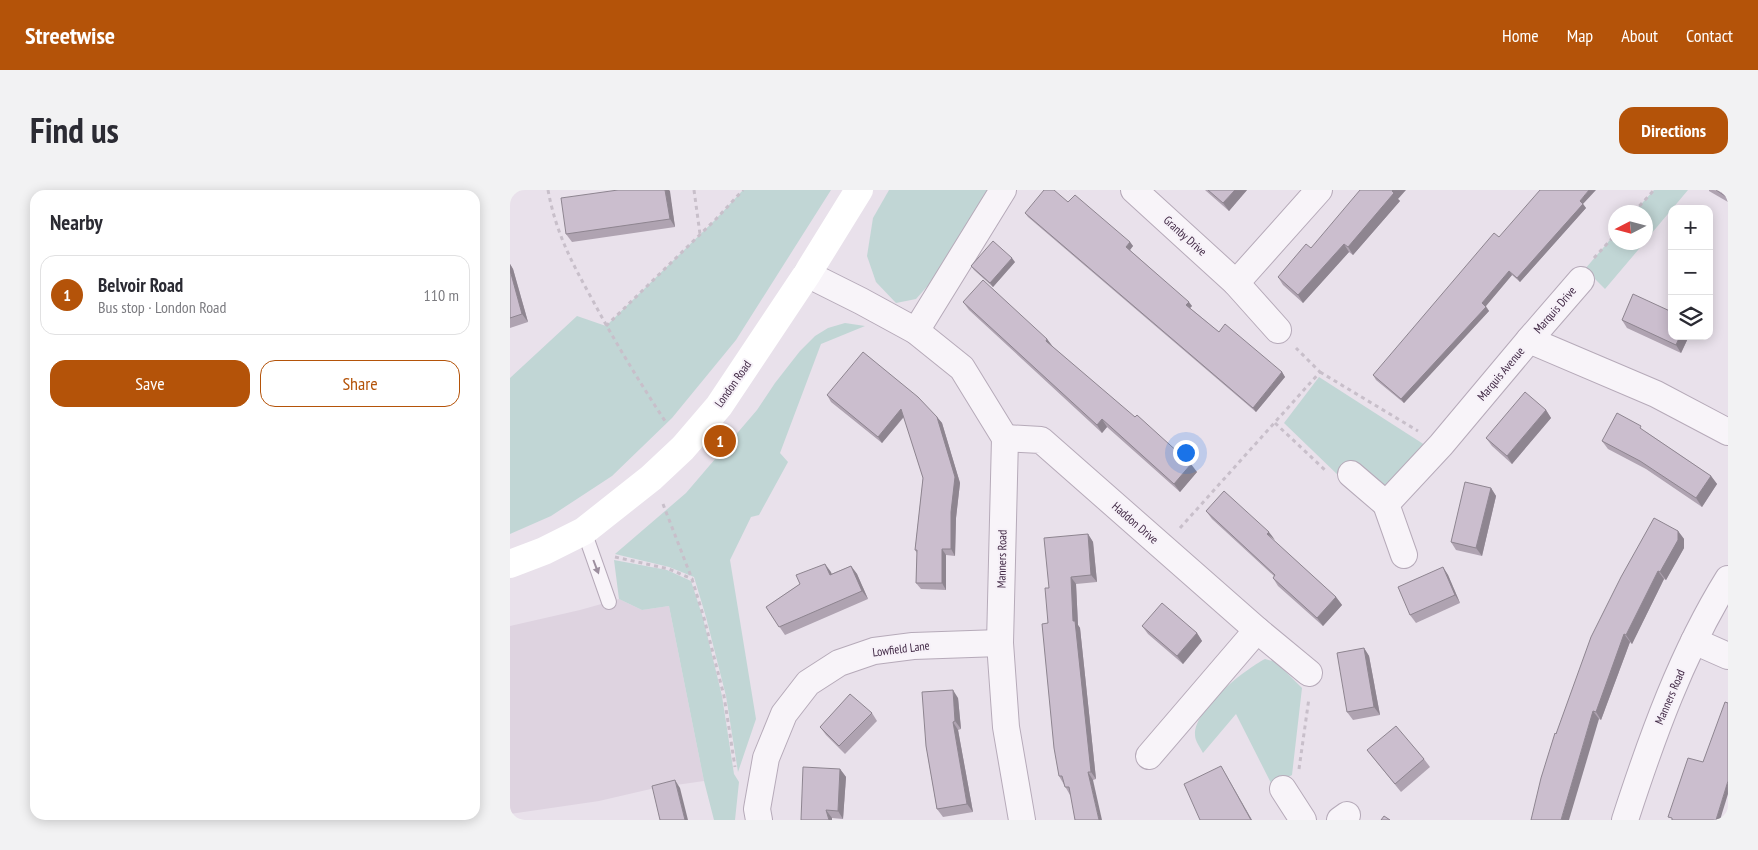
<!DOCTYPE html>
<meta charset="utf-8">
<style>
:root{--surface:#fff;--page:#f2f2f3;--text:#2b2b33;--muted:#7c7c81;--line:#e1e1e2;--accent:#b45309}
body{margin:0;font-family:"PT Sans Narrow",sans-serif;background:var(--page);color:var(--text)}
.controls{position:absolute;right:15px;top:15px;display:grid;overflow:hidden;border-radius:10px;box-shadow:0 2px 12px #0003}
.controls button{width:45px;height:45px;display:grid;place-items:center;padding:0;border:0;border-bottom:1px solid var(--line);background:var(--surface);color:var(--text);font:25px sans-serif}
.compass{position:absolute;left:1098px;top:15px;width:45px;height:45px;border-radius:50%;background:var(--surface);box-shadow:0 2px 12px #0003;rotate:264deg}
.you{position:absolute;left:675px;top:262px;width:18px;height:18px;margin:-12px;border:4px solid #fff;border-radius:50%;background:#1a73e8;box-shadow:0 0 0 8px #1a73e833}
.badge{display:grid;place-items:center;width:32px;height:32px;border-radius:50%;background:var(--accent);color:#fff;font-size:16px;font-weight:700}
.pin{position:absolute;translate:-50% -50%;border:2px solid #fff;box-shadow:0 1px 5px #0006}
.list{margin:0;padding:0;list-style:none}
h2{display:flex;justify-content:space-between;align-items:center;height:65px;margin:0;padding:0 20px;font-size:21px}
h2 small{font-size:16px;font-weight:400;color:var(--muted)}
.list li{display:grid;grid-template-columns:32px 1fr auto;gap:15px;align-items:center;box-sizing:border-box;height:80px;margin:0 10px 10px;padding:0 10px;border:1px solid var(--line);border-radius:15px}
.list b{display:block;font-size:19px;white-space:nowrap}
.list p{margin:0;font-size:16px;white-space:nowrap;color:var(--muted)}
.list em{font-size:16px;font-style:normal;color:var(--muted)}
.actions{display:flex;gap:10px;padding:15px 20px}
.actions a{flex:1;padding:11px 0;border:1px solid var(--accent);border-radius:15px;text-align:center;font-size:18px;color:var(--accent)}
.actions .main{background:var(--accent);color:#fff}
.icon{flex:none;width:28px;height:28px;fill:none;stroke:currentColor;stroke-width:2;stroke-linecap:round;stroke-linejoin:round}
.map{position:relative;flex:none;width:1218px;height:630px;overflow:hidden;border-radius:15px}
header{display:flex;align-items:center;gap:30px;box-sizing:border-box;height:70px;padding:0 25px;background:var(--accent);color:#fff}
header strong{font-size:24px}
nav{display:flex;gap:28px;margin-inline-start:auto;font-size:18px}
.intro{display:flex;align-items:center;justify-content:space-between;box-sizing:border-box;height:120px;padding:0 30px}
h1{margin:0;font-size:35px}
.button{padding:12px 22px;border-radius:15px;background:var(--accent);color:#fff;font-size:18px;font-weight:700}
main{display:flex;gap:30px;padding:0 30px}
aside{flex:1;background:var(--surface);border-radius:15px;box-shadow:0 2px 12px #0003}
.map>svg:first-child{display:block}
.built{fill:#ded3e0}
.green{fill:#c1d6d5}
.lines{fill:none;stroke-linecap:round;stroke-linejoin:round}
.lane-casing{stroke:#b6aab9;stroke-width:16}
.street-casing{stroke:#b6aab9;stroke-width:28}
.path{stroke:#c8bfca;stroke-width:3;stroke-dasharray:4 4;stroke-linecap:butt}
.lane{stroke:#f8f4f9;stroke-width:14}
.street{stroke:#f8f4f9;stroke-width:26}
.secondary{stroke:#fff;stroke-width:28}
.wall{fill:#afa3b1}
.shaded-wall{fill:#8e8590}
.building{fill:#cbbece;stroke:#8e8590}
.oneway{fill:#9c8e9e}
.labels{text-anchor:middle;stroke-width:4;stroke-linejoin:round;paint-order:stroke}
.street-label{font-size:12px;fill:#402844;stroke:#f6f1f8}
</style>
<header>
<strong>Streetwise</strong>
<nav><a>Home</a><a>Map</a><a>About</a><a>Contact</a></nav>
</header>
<div class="intro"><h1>Find us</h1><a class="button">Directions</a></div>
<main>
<aside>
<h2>Nearby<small></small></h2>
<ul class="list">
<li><span class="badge">1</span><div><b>Belvoir Road</b><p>Bus stop · London Road</p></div><em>110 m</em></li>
</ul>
<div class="actions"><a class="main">Save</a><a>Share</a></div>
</aside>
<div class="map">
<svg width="1218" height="630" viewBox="0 0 1218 630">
<rect width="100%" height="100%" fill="#e9e1eb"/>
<!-- built -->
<polygon class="built" points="109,409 132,420 159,416 194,591 145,598 89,611 0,624 0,436 70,420"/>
<!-- green -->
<g class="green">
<polygon points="233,0 321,0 226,150 162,228 102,286 41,326 0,344 0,188 67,126 96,136 206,29"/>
<polygon points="379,0 481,0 429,83 406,109 386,113 366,92 357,66 363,28"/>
<polygon points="1144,0 1178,0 1136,50 1136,22 1124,22"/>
<polygon points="1105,44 1106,52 1134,53 1095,99 1075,79"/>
<polygon points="335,133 355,136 311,154 270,263 278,272 249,325 241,327 220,370 246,529 228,582 216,506 196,427 184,387 159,377 105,364 176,303 247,220 265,193 290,161 305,146 318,138"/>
<polygon points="809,187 918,257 886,292 873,295 830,287 774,233"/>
<polygon points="104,370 157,380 181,391 193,428 212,506 224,584 229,592 225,630 204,630 194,591 159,416 132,420 109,409"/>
<path d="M 755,469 L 766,472 L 792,498 L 782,585 L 762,595 L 726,524 L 693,563 C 690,557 685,551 685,545 C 684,519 734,480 755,469 Z"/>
</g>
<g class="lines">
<defs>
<polyline id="lane" points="74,341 99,412"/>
<g id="street">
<polyline points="624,0 726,93 809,0"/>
<polyline points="297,84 351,111 406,141 452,178 495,248 490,453 496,537 512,630"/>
<polyline points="726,93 768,140"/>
<polyline points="406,141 493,0"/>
<polyline points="1019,150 1071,90"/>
<polyline points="495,248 531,250 747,440 799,483"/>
<polyline points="841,284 876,314"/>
<polyline points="894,365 876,314 931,255 1019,150 1146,204 1218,242"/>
<polyline points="1184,451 1218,466"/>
<polyline points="639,566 747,440"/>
<polyline points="773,599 793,630"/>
<polyline points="249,630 247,619 256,568 274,524 298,493 329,473 364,461 403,456 490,453"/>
<polyline points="830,630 837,625"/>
<path d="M 1115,630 C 1142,547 1172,463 1218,389"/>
</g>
</defs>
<!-- lane casing -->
<use href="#lane" class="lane-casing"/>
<!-- street casing -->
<use href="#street" class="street-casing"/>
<!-- path -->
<g class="path">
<path d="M 38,0 C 46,43 61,71 82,109 C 105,152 130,193 157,234"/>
<polyline points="184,0 190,44"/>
<polyline points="1124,22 1144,0"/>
<polyline points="1084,68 1106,44"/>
<polyline points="96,136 206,29 233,0"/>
<polyline points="810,182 908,241"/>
<polyline points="765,233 815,280"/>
<polyline points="153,314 182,389"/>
<polyline points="670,338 810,182 786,158"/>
<polyline points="105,367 159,379 182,389 194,428 214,506 225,577"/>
<polyline points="789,579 799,508"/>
</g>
<!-- lane -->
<use href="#lane" class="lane"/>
<!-- street -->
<use href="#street" class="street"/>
<!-- secondary -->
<polyline class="secondary" points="0,374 34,361 74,341 141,288 173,258 209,216 297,84 349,0"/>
</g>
<!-- wall -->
<g class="wall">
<polygon points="108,0 159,0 165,37 62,52 56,44"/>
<polygon points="695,0 737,0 719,21"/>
<polygon points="1199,0 1218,0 1218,12 1199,1"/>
<polygon points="888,9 890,11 843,65 839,62 793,113 773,95 768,87 801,58"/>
<polygon points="558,12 620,52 623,56 620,60 682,116 680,118 709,142 772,182 775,187 746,222 518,27 515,23"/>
<polygon points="1073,14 1076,18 1010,92 1002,85 976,116 979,121 894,213 866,190 863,185 989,47"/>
<polygon points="505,72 483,97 464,80 461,76"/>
<polygon points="0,74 3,79 18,132 0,138"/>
<polygon points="453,112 537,149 543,157 687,282 670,302 597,237 592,243 459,120"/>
<polygon points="1112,130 1162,146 1179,146 1171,163 1117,138"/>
<polygon points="317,205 427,227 432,233 450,293 446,328 445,366 436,365 436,400 411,399 406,393 407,363 405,360 413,288 394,227 372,253 321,212"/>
<polygon points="1036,220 1041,228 1002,274 982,256 976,248"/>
<polygon points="1136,242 1201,286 1207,294 1192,317 1136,279 1098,259 1092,251"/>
<polygon points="981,298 986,306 972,366 946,360 941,352"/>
<polygon points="696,321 764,351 826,407 832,415 813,436 768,396 763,388 764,386 702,329"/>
<polygon points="1168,341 1174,349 1174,358 1156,390 1154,389 1122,454 1120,452 1091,530 1089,529 1046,544"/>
<polygon points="578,344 583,352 587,392 566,394 568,435 570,438 586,589 583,590 560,605 549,586 538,433 539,398"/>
<polygon points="315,374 321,384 341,376 347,384 358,409 275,445 256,417 290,394"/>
<polygon points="933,377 938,385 950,413 906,433 900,425"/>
<polygon points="632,436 687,443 692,451 673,474 638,444"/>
<polygon points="854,458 859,466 870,525 843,530 837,522"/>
<polygon points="448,508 451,539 448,540 463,622 433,627 427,619 416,556"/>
<polygon points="362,523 367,531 335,564 316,545 310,537"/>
<polygon points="857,560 914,569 920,577 891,602"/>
<polygon points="330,579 336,587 333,629 322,628 291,630"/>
</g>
<!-- shaded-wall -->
<g class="shaded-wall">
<polygon points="155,0 159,0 160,1 165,37 160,29"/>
<polygon points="725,0 737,0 719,21 713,13"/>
<polygon points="883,0 896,0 888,9 890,11 843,65 838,57"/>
<polygon points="1079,0 1086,0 1073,14 1076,18 1010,92 1007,88"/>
<polygon points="620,52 623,56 619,61 616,57"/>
<polygon points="834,54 839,62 793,113 788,105"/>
<polygon points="502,68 505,72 483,97 480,93"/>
<polygon points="0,74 3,79 18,132 12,124 0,80"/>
<polygon points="999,81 1002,85 975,117 972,113"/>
<polygon points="679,112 682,116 679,119 676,115"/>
<polygon points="976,117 979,121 894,213 891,209"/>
<polygon points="1170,146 1179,146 1171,163 1166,155"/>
<polygon points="537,149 543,157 541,159 536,151"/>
<polygon points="772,182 775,187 746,222 743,218"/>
<polygon points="391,219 395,225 372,253 368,247"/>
<polygon points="1036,220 1041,228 1002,274 997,266"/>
<polygon points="427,227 432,233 450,293 446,328 445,366 441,359"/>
<polygon points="592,229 597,237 592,243 587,235"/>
<polygon points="681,274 687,282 670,302 664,294"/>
<polygon points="1201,286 1207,294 1192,317 1186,308"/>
<polygon points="981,298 986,306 972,366 966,358"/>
<polygon points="1168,341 1174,349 1174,358 1156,390 1150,382"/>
<polygon points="759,342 765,350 757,344"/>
<polygon points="578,344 583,352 587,392 581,385"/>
<polygon points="432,359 436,365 436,400 432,393"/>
<polygon points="315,374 321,382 325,393 320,385"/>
<polygon points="341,376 347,384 358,409 352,401"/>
<polygon points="933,377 938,385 950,413 945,405"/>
<polygon points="1148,381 1154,389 1122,454 1116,445"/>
<polygon points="561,387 566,394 568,435 570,438 586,589 581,582 563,431"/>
<polygon points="826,407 832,415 813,436 807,428"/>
<polygon points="687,443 692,451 673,474 667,466"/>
<polygon points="1114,444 1120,452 1091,530 1086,522"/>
<polygon points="854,458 859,466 870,525 864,517"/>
<polygon points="443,500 448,508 451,539 445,531"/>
<polygon points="1083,521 1089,529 1059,630 1051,630"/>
<polygon points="443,532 448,540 463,622 457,614"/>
<polygon points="711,576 714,581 742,630 741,630"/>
<polygon points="330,579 336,587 333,629 328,621"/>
<polygon points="578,582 583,590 592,630 589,630"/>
<polygon points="165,590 170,598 178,630 175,630"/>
<polygon points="1218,591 1218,604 1210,630 1206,630"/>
<polygon points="316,620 322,628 322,630 319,630"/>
</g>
<!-- building -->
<g class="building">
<polygon points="108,0 155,0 160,29 56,44 51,8"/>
<polygon points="534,0 544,0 558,12 565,5 620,52 616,57 679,112 676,115 709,142 715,134 772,182 743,218 515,23"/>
<polygon points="698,0 725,0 713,13"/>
<polygon points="850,0 883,0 882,1 884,3 838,57 834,54 788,105 768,87 796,54 801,58"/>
<polygon points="1030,0 1079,0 1070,11 1073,14 1007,88 999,81 972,113 976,117 891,209 863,185 984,43 989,47"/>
<polygon points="1206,0 1218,0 1218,8"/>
<polygon points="483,51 502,68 480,93 461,76"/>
<polygon points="0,80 12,124 0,128"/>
<polygon points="473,90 537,149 536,151 625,227 627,225 681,274 664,294 592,229 587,235 453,112"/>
<polygon points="1123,104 1162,122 1162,146 1170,146 1166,155 1112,130"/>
<polygon points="353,162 408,207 427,227 445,287 441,322 441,359 432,359 432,393 406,393 407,360 405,360 413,288 391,219 368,247 317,205"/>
<polygon points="1015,202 1036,220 997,266 976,248"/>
<polygon points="1107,223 1131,236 1130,238 1201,286 1186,308 1130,271 1092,251"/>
<polygon points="955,292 981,298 966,358 941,352"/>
<polygon points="714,301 759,342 757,344 826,407 807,428 763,388 765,385 696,321"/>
<polygon points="1144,328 1168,341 1168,350 1150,382 1148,381 1116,445 1114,444 1086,522 1083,521 1051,630 1021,630 1031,588 1045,543 1046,544 1081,447 1111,387"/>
<polygon points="578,344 581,385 561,387 563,431 565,431 581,582 578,582 589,630 565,630 559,597 555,597 552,586 549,586 544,558 532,434 538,433 535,398 539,398 534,348"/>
<polygon points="315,374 320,385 341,376 352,401 269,437 256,417 290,394 286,385"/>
<polygon points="933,377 945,405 900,425 888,397"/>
<polygon points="652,413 687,443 667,466 632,436"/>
<polygon points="854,458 864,517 837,522 827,463"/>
<polygon points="443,500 445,531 443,532 457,614 427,619 416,556 412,502"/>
<polygon points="340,504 362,523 329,556 310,537"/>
<polygon points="1215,512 1218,513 1218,591 1206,630 1162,630 1162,628 1158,627 1178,568 1193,572"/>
<polygon points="886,536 914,569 885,594 857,560"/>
<polygon points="711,576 741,630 690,630 674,594"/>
<polygon points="293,577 330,579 328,621 316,620 319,630 291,630"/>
<polygon points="165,590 175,630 150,630 142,596"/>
<polygon points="874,626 880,630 871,630"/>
</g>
<!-- one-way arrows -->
<defs><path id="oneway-solid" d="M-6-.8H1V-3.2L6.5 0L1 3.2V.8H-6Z" transform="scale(1.25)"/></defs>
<use class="oneway" href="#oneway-solid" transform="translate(86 377) rotate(69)"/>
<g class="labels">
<!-- street labels -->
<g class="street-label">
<text transform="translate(675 46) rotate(42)" y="4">Granby Drive</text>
<text transform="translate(1045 120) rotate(-49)" y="4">Marquis Drive</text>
<text transform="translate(991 184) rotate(-50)" y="4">Marquis Avenue</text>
<text transform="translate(223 194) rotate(-55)" y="4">London Road</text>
<text transform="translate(625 333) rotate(41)" y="4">Haddon Drive</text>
<text transform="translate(492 369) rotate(-89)" y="4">Manners Road</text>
<text transform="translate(391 459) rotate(-7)" y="4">Lowfield Lane</text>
<text transform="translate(1160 507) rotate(-67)" y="4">Manners Road</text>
</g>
</g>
</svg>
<div class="controls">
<button>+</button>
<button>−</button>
<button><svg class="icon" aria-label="layers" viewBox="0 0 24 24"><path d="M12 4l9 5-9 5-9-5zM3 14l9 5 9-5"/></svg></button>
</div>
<svg class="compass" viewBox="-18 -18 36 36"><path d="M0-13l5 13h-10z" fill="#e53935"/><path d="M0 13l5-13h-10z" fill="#7c7c81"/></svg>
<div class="you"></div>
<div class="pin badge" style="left:210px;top:251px">1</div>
</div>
</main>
